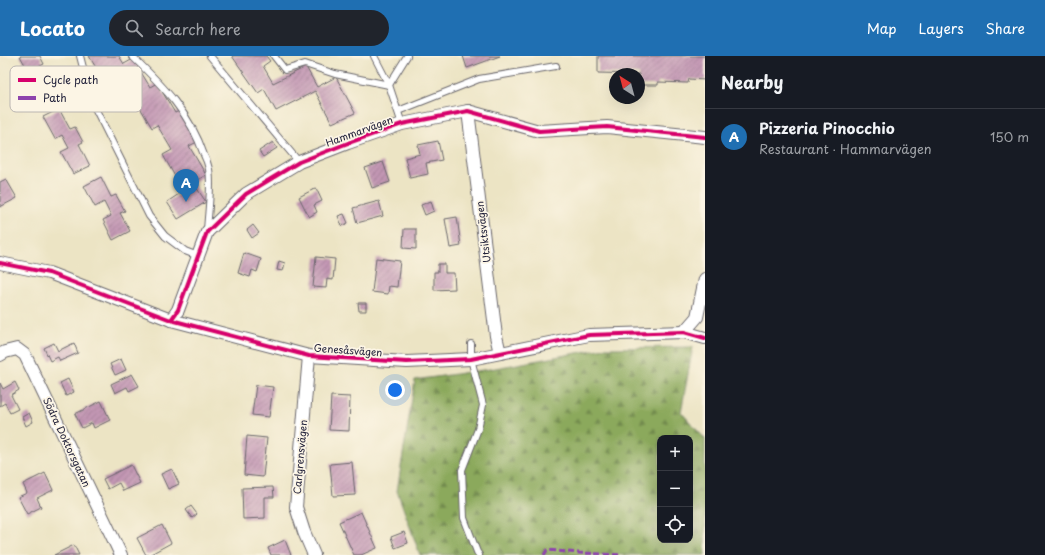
<!DOCTYPE html>
<meta charset="utf-8">
<style>
:root{--surface:#171b24;--page:#20242c;--text:#f1f3f6;--muted:#9ea1a6;--line:#363941;--accent:#1f6fb2}
body{margin:0;font-family:"Playpen Sans",sans-serif;background:var(--page);color:var(--text)}
.controls{position:absolute;right:12px;bottom:12px;display:grid;overflow:hidden;border-radius:8px;box-shadow:0 4px 16px #0002}
.controls button{width:36px;height:36px;display:grid;place-items:center;padding:0;border:0;border-bottom:1px solid var(--line);background:var(--surface);color:var(--text);font:20px sans-serif}
.compass{position:absolute;left:609px;top:12px;width:36px;height:36px;border-radius:50%;background:var(--surface);box-shadow:0 4px 16px #0002;rotate:324deg}
.you{position:absolute;left:395px;top:334px;width:14px;height:14px;margin:-10px;border:3px solid #fff;border-radius:50%;background:#1a73e8;box-shadow:0 0 0 6px #1a73e833}
.badge{display:grid;place-items:center;width:26px;height:26px;border-radius:50%;background:var(--accent);color:#fff;font-size:13px;font-weight:700}
.pin{position:absolute;translate:-50% -33px;filter:drop-shadow(0 1px 2px #0008)}
.pin::after{content:'';position:absolute;top:21px;width:14px;height:12px;background:inherit;clip-path:polygon(0 0,100% 0,50% 100%)}
.list{margin:0;padding:0;list-style:none}
h2{display:flex;justify-content:space-between;align-items:center;height:52px;margin:0;padding:0 16px;font-size:17px}
h2 small{font-size:13px;font-weight:400;color:var(--muted)}
.list li{display:grid;grid-template-columns:26px 1fr auto;gap:12px;align-items:center;box-sizing:border-box;height:56px;padding:0 16px;border-top:1px solid var(--line)}
.list b{display:block;font-size:15px;white-space:nowrap}
.list p{margin:0;font-size:13px;white-space:nowrap;color:var(--muted)}
.list em{font-size:13px;font-style:normal;color:var(--muted)}
.icon{flex:none;width:22px;height:22px;fill:none;stroke:currentColor;stroke-width:2;stroke-linecap:round;stroke-linejoin:round}
.map{position:relative;flex:none;width:705px;height:499px;overflow:hidden}
header{display:flex;align-items:center;gap:24px;box-sizing:border-box;height:56px;padding:0 20px;background:var(--accent);color:#fff}
header strong{font-size:19px}
nav{display:flex;gap:22px;margin-inline-start:auto;font-size:14px}
.search{width:280px;height:36px;background:var(--page);display:flex;align-items:center;gap:10px;box-sizing:border-box;padding:0 14px;border-radius:22px;color:var(--muted);font-size:15px}
main{display:flex}
aside{flex:1;background:var(--surface)}
.map>svg:first-child{display:block}
.forest{fill:url(#forest-firs);stroke:#56664c;fill-rule:evenodd}
.building{fill:url(#building-hatch)}
.lines{fill:none;stroke-linecap:round;stroke-linejoin:round}
.service-casing{stroke:#69666b;stroke-width:8}
.minor-casing{stroke:#69666b;stroke-width:14}
.service{stroke:#fff;stroke-width:6}
.minor{stroke:#fff;stroke-width:12}
.quiet{stroke:#8e44ad;stroke-width:3;stroke-dasharray:6 3;stroke-linecap:butt}
.cycleway-casing{stroke:#fcf5e5;stroke-width:6}
.cycleway{stroke:#d6006c;stroke-width:4}
.labels{text-anchor:middle;stroke-width:3.5;stroke-linejoin:round;paint-order:stroke}
.street-label{font-size:10px;fill:#22223b;stroke:#fcf5e5}
.key{fill:#fcf5e5;stroke:#bbb6b2;stroke-width:1}
.key-label{font-size:11px;fill:#22223b}
</style>
<header>
<strong>Locato</strong>
<div class="search"><svg class="icon" aria-label="search" viewBox="0 0 24 24"><circle cx="10" cy="10" r="6"/><path d="M15 15l6 6"/></svg>Search here</div>
<nav><a>Map</a><a>Layers</a><a>Share</a></nav>
</header>
<main>
<div class="map">
<svg width="705" height="499" viewBox="0 0 705 499">
<defs>
<pattern id="forest-firs" width="22" height="20" patternUnits="userSpaceOnUse"><rect width="22" height="20" fill="#8ba95c"/><path d="M5 1l3.5 6h-7zM16 11l3.5 6h-7z" fill="#71894d"/></pattern>
<pattern id="building-hatch" width="6" height="6" patternUnits="userSpaceOnUse"><rect width="6" height="6" fill="#c296b3"/><path d="M-1 1l2-2M0 6l6-6M5 7l2-2" fill="none" stroke="#9d7a93"/></pattern>
</defs>
<rect width="100%" height="100%" fill="#fcf5e5"/>
<filter id="ink" filterUnits="userSpaceOnUse"><feTurbulence type="fractalNoise" baseFrequency=".025" numOctaves="2"/><feDisplacementMap in="SourceGraphic" scale="8" xChannelSelector="R" yChannelSelector="G"/><feConvolveMatrix kernelMatrix="1 2 1 2 8 2 1 2 1" color-interpolation-filters="sRGB"/></filter>
<filter id="wash" filterUnits="userSpaceOnUse"><feTurbulence type="fractalNoise" baseFrequency=".012" numOctaves="4" result="noise"/><feDisplacementMap in="SourceGraphic" scale="16" xChannelSelector="R" yChannelSelector="G"/><feGaussianBlur stdDeviation="0.9" result="paint"/><feColorMatrix in="noise" values="0 0 0 0 0 0 0 0 0 0 0 0 0 0 0 0 0 1.4 0 .05"/><feComposite in="paint" operator="in"/></filter>
<g filter="url(#wash)">
<rect width="100%" height="100%" fill="#ece4c4"/>
<!-- forest -->
<path class="forest" d="M 693,291 L 681,356 L 705,383 L 705,499 L 420,499 L 397,435 L 415,324 L 490,313 L 604,292 ZM 660,382 L 690,382 L 690,484 L 660,484 Z"/>
<g id="blocks">
<!-- building -->
<g class="building">
<polygon points="20,0 40,0 44,8 29,16"/>
<polygon points="89,0 119,0 124,8 133,3 150,31 157,27 175,57 179,55 197,86 189,90 206,119 182,133 163,99 172,94 157,69 152,72 135,43 129,47 113,20 104,25"/>
<polygon points="232,0 266,0 270,5 263,10 273,27 306,11 317,31 336,21 355,57 332,67 315,35 276,55 264,33 258,37"/>
<polygon points="463,0 500,0 467,12"/>
<polygon points="598,0 705,0 705,24 689,23 688,27 658,26 658,29 639,29 639,18 598,17"/>
<polygon points="59,53 70,73 75,71 83,86 79,88 90,110 73,118 61,96 69,92 62,79 55,83 43,61"/>
<polygon points="438,85 442,104 426,107 428,118 410,122 405,102 420,98 418,89"/>
<polygon points="273,86 277,92 263,101 259,95"/>
<polygon points="383,106 390,126 372,132 365,112"/>
<polygon points="101,121 111,141 116,139 125,155 120,157 130,175 113,184 103,164 111,160 104,146 95,151 84,130"/>
<polygon points="6,123 17,142 0,151 0,126"/>
<polygon points="194,128 206,146 178,163 167,146"/>
<polygon points="316,132 322,145 314,149 317,156 309,161 299,141"/>
<polygon points="379,145 383,160 357,167 353,152"/>
<polygon points="431,145 434,155 425,159 421,149"/>
<polygon points="344,158 348,167 342,170 338,160"/>
<polygon points="457,161 461,190 450,192 445,163"/>
<polygon points="253,169 259,177 252,182 247,174"/>
<polygon points="404,173 416,173 416,193 403,192"/>
<polygon points="244,197 261,203 257,216 252,214 250,221 238,217"/>
<polygon points="316,201 335,203 333,224 327,223 326,232 313,231"/>
<polygon points="376,202 400,205 397,231 389,230 388,238 372,236"/>
<polygon points="279,205 285,207 283,215 277,214"/>
<polygon points="438,208 445,208 445,217 454,217 455,233 434,234 434,216 438,216"/>
<polygon points="358,247 366,247 366,255 359,255"/>
<polygon points="54,287 58,295 74,287 78,297 60,305 58,301 50,305 44,292"/>
<polygon points="121,303 126,314 115,319 110,308"/>
<polygon points="132,318 139,330 129,335 127,331 115,337 111,328"/>
<polygon points="68,323 74,336 66,340 60,327"/>
<polygon points="15,326 19,334 11,339 18,353 10,357 5,347 0,350 0,327 3,333"/>
<polygon points="256,329 273,331 269,361 252,359"/>
<polygon points="331,340 350,341 349,375 329,374"/>
<polygon points="101,345 110,364 94,372 92,367 82,372 75,358"/>
<polygon points="29,357 33,366 26,370 22,361"/>
<polygon points="247,380 267,382 263,421 244,419"/>
<polygon points="352,406 355,439 333,440 330,408"/>
<polygon points="131,409 140,427 123,435 119,427 108,433 103,423"/>
<polygon points="172,413 179,428 168,433 161,418"/>
<polygon points="45,417 53,434 37,442 41,451 27,458 18,441 27,437 23,428"/>
<polygon points="273,431 274,441 265,441 265,462 243,463 242,432"/>
<polygon points="191,450 197,458 192,462 186,454"/>
<polygon points="361,456 377,492 361,499 354,499 339,466"/>
<polygon points="162,469 171,487 149,499 146,499 137,482"/>
<polygon points="404,476 408,487 395,492 391,481"/>
<polygon points="285,484 291,499 271,499 268,492"/>
<polygon points="74,489 79,499 54,499"/>
</g>
</g>
</g>
<g filter="url(#ink)">
<use href="#blocks" fill-opacity="0" stroke="#69666b" stroke-width="1"/>
<g class="lines">
<defs>
<g id="service">
<polyline points="80,0 92,46 149,160 165,180 185,195 198,200"/>
<path d="M 132,0 C 163,30 190,57 204,99 C 206,103 208,108 209,113 C 212,132 208,156 207,175"/>
<polyline points="210,0 299,106"/>
<polyline points="274,0 285,14 305,8 335,18 389,29 407,0"/>
<polyline points="374,0 389,29 402,68"/>
<polyline points="398,55 479,23 556,10"/>
<polyline points="471,288 471,303 483,349 478,373 462,414 464,462 477,496 479,499"/>
</g>
<g id="minor">
<polyline points="468,55 496,280 500,297"/>
<polyline points="0,207 49,217 171,264 309,300 407,306 471,303 589,279 684,276 705,282"/>
<polyline points="171,264 178,254 207,176 246,138 299,106 348,87 402,68 468,55 539,75 607,71 705,81"/>
<polyline points="684,276 697,261 705,223"/>
<polyline points="0,299 5,296 17,293 25,299 121,499"/>
<polyline points="309,300 296,451 304,476 314,499"/>
</g>
</defs>
<!-- service casing -->
<use href="#service" class="service-casing"/>
<!-- minor casing -->
<use href="#minor" class="minor-casing"/>
<!-- service -->
<use href="#service" class="service"/>
<!-- minor -->
<use href="#minor" class="minor"/>
<!-- quiet -->
<polyline class="quiet" points="544,499 547,494 579,497 622,499"/>
<defs>
<g id="cycleway">
<polyline points="0,207 49,217 171,264 309,300 407,306 471,303 589,279 684,276 705,282"/>
<polyline points="171,264 178,254 207,176 246,138 299,106 348,87 402,68 468,55 539,75 607,71 705,81"/>
</g>
</defs>
<!-- cycleway casing -->
<use href="#cycleway" class="cycleway-casing"/>
<!-- cycleway -->
<use href="#cycleway" class="cycleway"/>
</g>
</g>
<g class="labels">
<!-- street labels -->
<g class="street-label">
<text transform="translate(359 75) rotate(-20)" y="4">Hammarvägen</text>
<text transform="translate(483 176) rotate(-97)" y="4">Utsiktsvägen</text>
<text transform="translate(348 294) rotate(4)" y="4">Genesåsvägen</text>
<text transform="translate(67 386) rotate(65)" y="4">Södra Doktorsgatan</text>
<text transform="translate(300 401) rotate(-85)" y="4">Carlgrensvägen</text>
</g>
</g>
<!-- legend -->
<rect x="10" y="10" width="132" height="46" rx="6" class="key"/>
<rect x="18" y="22" width="18" height="4" fill="#d6006c"/>
<rect x="18" y="40" width="18" height="4" fill="#8e44ad"/>
<g class="key-label">
<text x="43" y="28">Cycle path</text>
<text x="43" y="46">Path</text>
</g>
</svg>
<div class="controls">
<button>+</button>
<button>−</button>
<button><svg class="icon" aria-label="locate" viewBox="0 0 24 24"><circle cx="12" cy="12" r="6"/><path d="M12 2v4M12 18v4M2 12h4M18 12h4"/></svg></button>
</div>
<svg class="compass" viewBox="-18 -18 36 36"><path d="M0-13l5 13h-10z" fill="#e53935"/><path d="M0 13l5-13h-10z" fill="#9ea1a6"/></svg>
<div class="you"></div>
<div class="pin badge" style="left:186px;top:146px">A</div>
</div>
<aside>
<h2>Nearby<small></small></h2>
<ul class="list">
<li><span class="badge">A</span><div><b>Pizzeria Pinocchio</b><p>Restaurant · Hammarvägen</p></div><em>150 m</em></li>
</ul>
</aside>
</main>
